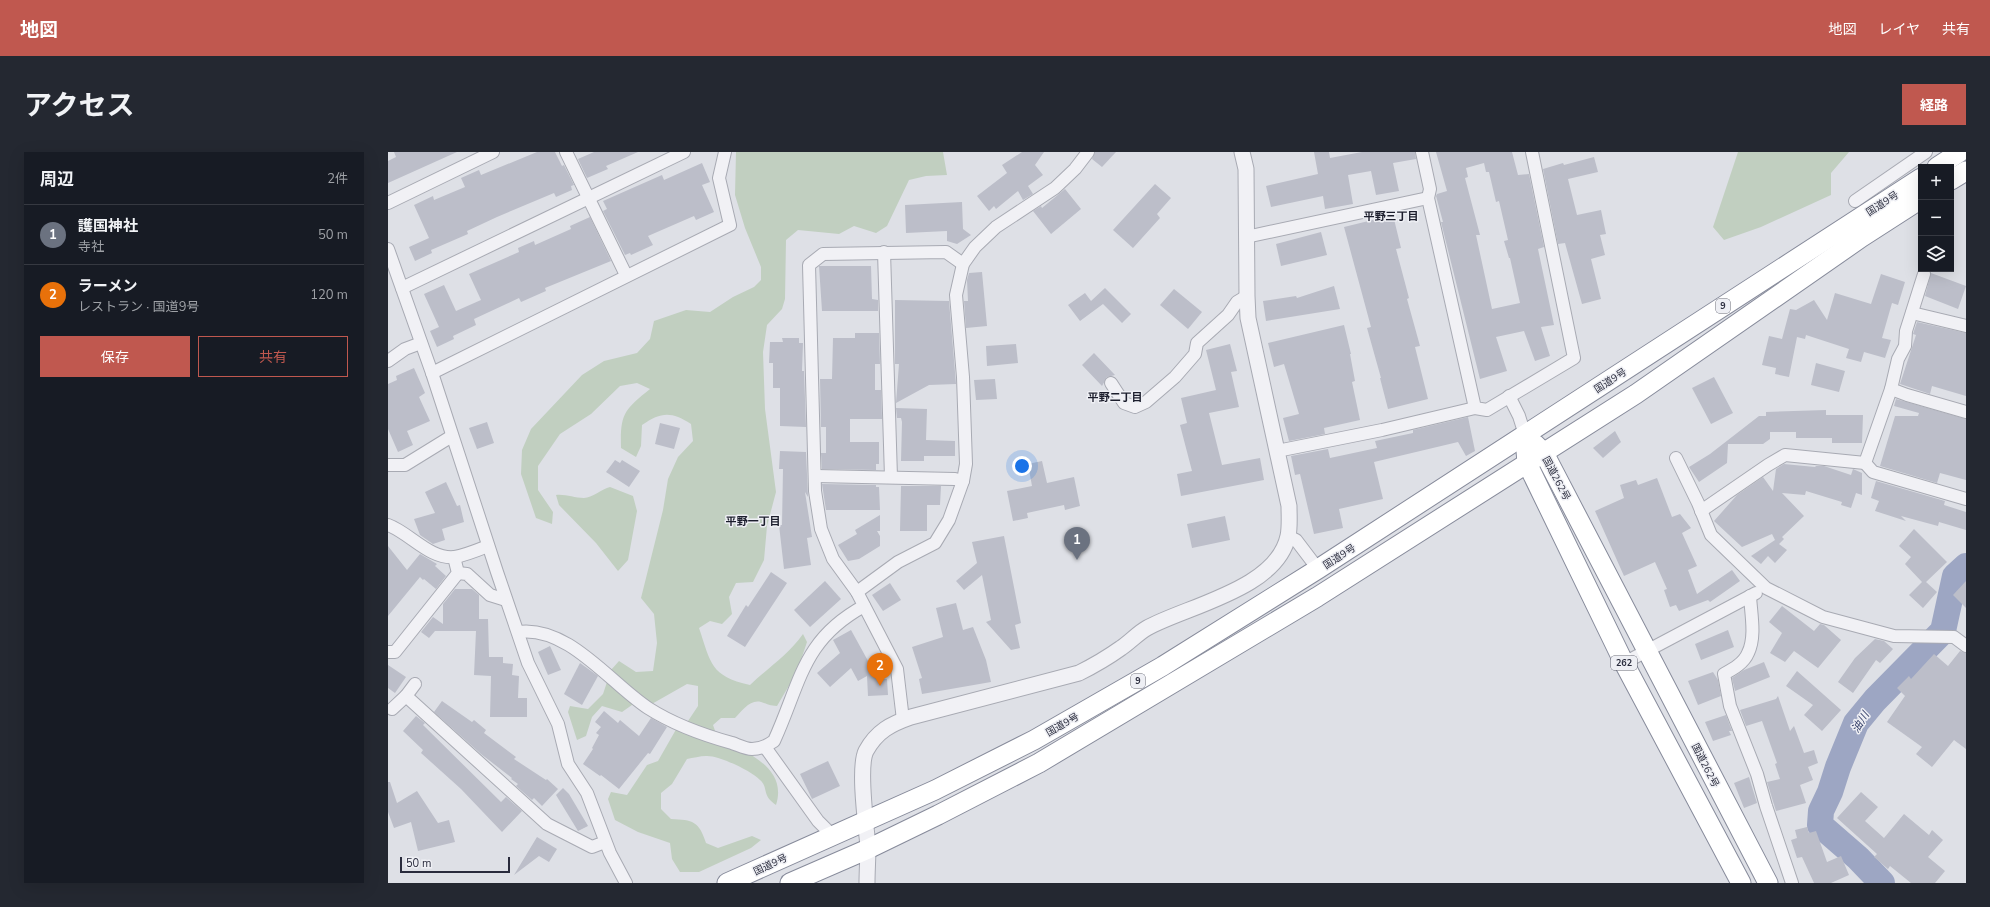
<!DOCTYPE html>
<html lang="ja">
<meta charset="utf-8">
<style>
:root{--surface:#171b24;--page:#242831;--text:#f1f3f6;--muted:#9ea1a6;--line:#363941;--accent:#c0584f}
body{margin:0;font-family:"Nunito Sans","Noto Sans JP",sans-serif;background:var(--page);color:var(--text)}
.controls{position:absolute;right:12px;top:12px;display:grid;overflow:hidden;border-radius:0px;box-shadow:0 4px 16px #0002}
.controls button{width:36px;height:36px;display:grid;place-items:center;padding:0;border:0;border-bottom:1px solid var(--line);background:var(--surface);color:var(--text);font:20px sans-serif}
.scale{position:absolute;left:12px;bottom:10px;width:110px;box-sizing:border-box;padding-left:4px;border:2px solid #292b3c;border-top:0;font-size:11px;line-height:14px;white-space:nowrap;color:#292b3c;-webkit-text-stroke:3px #eeeff4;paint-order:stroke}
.you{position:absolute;left:634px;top:314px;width:14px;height:14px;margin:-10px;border:3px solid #fff;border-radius:50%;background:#1a73e8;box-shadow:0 0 0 6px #1a73e833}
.badge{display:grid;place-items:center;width:26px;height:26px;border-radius:50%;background:var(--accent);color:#fff;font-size:13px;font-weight:700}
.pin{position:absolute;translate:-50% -33px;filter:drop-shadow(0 1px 2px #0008)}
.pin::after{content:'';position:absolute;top:21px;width:14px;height:12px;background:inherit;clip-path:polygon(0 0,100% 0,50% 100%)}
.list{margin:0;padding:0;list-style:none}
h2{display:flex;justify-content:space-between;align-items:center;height:52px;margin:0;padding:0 16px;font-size:17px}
h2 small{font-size:13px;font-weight:400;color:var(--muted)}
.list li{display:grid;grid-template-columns:26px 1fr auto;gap:12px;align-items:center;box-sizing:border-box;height:60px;padding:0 16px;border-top:1px solid var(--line)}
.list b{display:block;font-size:15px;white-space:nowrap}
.list p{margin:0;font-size:13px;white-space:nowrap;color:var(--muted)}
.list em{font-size:13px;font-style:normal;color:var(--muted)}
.actions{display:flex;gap:8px;padding:12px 16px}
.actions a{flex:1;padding:9px 0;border:1px solid var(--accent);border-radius:0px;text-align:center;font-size:14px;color:var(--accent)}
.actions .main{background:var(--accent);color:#fff}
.icon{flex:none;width:22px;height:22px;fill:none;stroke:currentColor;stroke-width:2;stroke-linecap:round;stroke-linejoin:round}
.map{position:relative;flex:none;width:1578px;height:731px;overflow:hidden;border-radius:0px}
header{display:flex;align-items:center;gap:24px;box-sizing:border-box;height:56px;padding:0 20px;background:var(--accent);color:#fff}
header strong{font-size:19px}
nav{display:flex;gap:22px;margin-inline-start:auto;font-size:14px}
.intro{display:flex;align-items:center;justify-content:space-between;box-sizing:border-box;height:96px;padding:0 24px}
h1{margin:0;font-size:28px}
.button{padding:10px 18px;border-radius:0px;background:var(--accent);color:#fff;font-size:14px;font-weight:700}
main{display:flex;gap:24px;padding:0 24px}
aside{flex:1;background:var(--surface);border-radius:0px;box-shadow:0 4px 16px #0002}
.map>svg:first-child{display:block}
.green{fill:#c1cfc0}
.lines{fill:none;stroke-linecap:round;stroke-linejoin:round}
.river{stroke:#9da6c3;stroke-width:26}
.building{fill:#bcbec9;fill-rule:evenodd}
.minor-casing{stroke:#a8aab3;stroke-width:14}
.tertiary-casing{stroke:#a8aab3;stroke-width:17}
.trunk-casing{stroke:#878b9b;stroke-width:21}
.minor{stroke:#f1f1f5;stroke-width:12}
.tertiary{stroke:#f1f1f5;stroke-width:15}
.trunk{stroke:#fff;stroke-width:19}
.labels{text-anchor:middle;stroke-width:3;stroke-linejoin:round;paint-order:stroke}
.shield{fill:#eeeff4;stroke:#646673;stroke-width:1}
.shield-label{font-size:9px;font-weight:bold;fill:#292b3c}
.street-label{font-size:10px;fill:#292b3c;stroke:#eeeff4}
.neighbourhood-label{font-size:11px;font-weight:bold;fill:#1b1d2c;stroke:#eeeff4}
.water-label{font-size:11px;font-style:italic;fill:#37426b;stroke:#eeeff4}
</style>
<header>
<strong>地図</strong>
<nav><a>地図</a><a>レイヤ</a><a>共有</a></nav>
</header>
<div class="intro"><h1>アクセス</h1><a class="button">経路</a></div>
<main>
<aside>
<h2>周辺<small>2件</small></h2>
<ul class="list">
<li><span class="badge" style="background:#6b7280">1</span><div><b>護国神社</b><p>寺社</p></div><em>50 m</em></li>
<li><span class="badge" style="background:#e8710a">2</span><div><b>ラーメン</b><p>レストラン · 国道9号</p></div><em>120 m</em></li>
</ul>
<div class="actions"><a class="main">保存</a><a>共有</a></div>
</aside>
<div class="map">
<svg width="1578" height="731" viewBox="0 0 1578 731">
<rect width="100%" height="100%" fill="#dee0e6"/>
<!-- green -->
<g class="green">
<path d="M 348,0 L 555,0 L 559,23 L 538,24 L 521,28 L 499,74 L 488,81 L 466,74 L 451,82 L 410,78 L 398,88 L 397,147 L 394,157 L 379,173 L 375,200 L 377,257 L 388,340 L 379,374 L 376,408 L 365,430 L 348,431 L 341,445 L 344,462 L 334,472 L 322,469 L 311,476 C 323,511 322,524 362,533 C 380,516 400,503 415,482 L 419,490 L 409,520 L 389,554 C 382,554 379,552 373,550 C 362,547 354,559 347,566 L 333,566 L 325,573 L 330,587 C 358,599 400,616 388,653 C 373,643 381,636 372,628 C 364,619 330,603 318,604 C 312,604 305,606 299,607 L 284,632 L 273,641 L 273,657 L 283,667 C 305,668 311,669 318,691 L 330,696 L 364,684 L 373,688 L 363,696 L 311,720 L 292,720 L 284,707 L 282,691 L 250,680 L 227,668 L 220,647 L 223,640 L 239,643 L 259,613 L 270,609 L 290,574 L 300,569 L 310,554 L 310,534 L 299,532 L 262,553 L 251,548 L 234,560 L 214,554 L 204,565 L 198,584 L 189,588 L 180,560 L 182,554 L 200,557 L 215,542 L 223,518 L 231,509 L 248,520 L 265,519 L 269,491 L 266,462 L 253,446 L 275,358 L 280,327 L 290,305 L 305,289 L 303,272 C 283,259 273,260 254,273 L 253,294 L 248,305 L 233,296 C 232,262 236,258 262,237 L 249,231 L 232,234 L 203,262 L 172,282 L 150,314 L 150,338 L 165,360 L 164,372 L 148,366 L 133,322 L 134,298 L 143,277 L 194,223 L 216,209 L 249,201 L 262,187 L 266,169 L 298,158 L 322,160 L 345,145 L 366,135 L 373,128 L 373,115 L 357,76 L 347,43 Z"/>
<polygon points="1350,0 1461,0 1443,21 1443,43 1373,75 1336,88 1325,75"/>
<path d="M 222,335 L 245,344 L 249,359 L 240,408 L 230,419 L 208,391 L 171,353 L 168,343 C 178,342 186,346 196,346 C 204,346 214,337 222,335 Z"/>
</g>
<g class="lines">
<!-- river -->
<polyline class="river" points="1494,731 1470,706 1432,673 1433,659 1442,640 1450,615 1468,571 1487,548 1555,479 1567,424 1578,414"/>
</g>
<!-- building -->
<g class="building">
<polygon points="6,0 69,0 0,31 0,9 8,5"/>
<polygon points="149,0 167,0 174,14 176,13 186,33 183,34 184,38 168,45 166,41 109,65 79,79 80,82 43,98 44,101 27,109 21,95 41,86 26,53 45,44 46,48 77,35 73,26 91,18 93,23"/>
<polygon points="206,0 250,0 218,14 220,17 199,26 190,7"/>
<polygon points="634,0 656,0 647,13 655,23 640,34 645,42 635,48 630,39 608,57 606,54 601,59 589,44 619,21 614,13"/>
<polygon points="707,0 728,0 714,15 704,7"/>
<polygon points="926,0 941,0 942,6 974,0 1027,0 1028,7 1005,11 1011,39 988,43 983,19 960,23 965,52 937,57 935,44 883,55 878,34 930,22"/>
<path d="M 1048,0 L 1124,0 L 1130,23 L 1141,22 L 1156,95 L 1150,97 L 1166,173 L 1153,175 L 1162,204 L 1147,209 L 1136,179 L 1108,185 L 1119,219 L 1092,227 L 1053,70 L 1055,70 L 1048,44 L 1049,42 L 1059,39 ZM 1096,11 L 1098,20 L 1101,20 L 1108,50 L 1111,49 L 1120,88 L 1116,89 L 1121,106 L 1122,106 L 1132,151 L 1104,157 L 1088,83 L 1092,83 L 1077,26 L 1080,25 L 1078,16 Z"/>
<polygon points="1206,5 1210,20 1180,27 1189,63 1213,58 1218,82 1212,83 1217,103 1203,107 1213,147 1194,152 1177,91 1170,92 1155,17 1175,11 1176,13"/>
<polygon points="314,11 322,30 314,33 326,60 308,68 306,64 260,84 265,93 243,103 242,101 237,103 215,59 219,57 215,49 274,23 276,28"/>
<polygon points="767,32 783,46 769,62 772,66 745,96 725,78"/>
<polygon points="677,37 693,57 663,82 645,59 653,54 654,56"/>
<polygon points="574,50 575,77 583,83 569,92 559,89 559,79 518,81 517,53"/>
<polygon points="1005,63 1013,96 1008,97 1021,146 1019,147 1032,194 1027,195 1040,247 1000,257 992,226 993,226 979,176 983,175 956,75"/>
<polygon points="202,65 223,109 157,136 158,139 133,150 131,146 86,167 88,173 65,184 66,187 49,195 42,179 51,175 36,142 56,133 68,159 93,148 81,122 131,100 130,96 146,89 147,93 183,77 182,74"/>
<polygon points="933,80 939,103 893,114 888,92"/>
<polygon points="431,114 483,114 484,147 490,148 490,159 434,159"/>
<polygon points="594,120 599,174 578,176 576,149 580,149 579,128 581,121"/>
<polygon points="1543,121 1578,134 1570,157 1537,144"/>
<polygon points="1493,122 1517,130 1510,153 1504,151 1494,186 1503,188 1497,206 1476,200 1473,210 1458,206 1461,197 1418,183 1417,187 1409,185 1401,225 1387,222 1388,216 1374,213 1381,184 1394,187 1402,157 1408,158 1426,148 1439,168 1447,141 1483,152"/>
<polygon points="946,134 952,157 878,169 875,149 908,144 909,146"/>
<polygon points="717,136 743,162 734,171 715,152 692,169 680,153 697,141 703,149"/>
<polygon points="786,137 814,160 800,177 772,153"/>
<polygon points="507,148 561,149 568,232 541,233 508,251 511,212 507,212"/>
<polygon points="1529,170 1578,181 1578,244 1544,234 1542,242 1512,232 1528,183 1525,182"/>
<polygon points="956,173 963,202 962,202 967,229 964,230 972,268 936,276 937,282 901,289 895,266 911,262 896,212 886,215 880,191"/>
<polygon points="467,181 491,181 492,212 487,212 487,238 493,238 494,267 462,267 462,290 491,290 491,312 488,312 488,318 434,317 433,301 438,301 438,275 433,275 432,227 444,227 445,186 467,186"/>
<polygon points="394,186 411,186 411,191 415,191 414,219 416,219 418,275 392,274 392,236 385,236 385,211 381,211 382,190 395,190"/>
<polygon points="628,192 630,211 599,214 598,194"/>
<polygon points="842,192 849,219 843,220 851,255 821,261 834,313 872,306 876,328 793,344 789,322 804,319 792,273 799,271 793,246 828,238 818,198"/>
<polygon points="706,201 727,223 719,225 714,234 694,213"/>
<polygon points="1428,211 1457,219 1451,240 1423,233"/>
<polygon points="26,216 37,241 31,245 42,269 19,279 25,293 10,300 0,277 0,232 9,228 8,224"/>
<polygon points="1326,225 1345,261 1323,272 1304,236"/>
<polygon points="607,227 609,247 588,248 586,228"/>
<polygon points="1508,247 1578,267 1578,328 1552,321 1549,331 1492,314 1507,264 1530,264 1531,261 1506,254"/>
<polygon points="508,256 539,257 538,288 567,289 567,304 536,304 536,309 513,309 514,270 513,266 509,266"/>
<polygon points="1438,258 1438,263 1475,263 1474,291 1444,291 1444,286 1408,286 1408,280 1382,280 1382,287 1375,292 1340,292 1339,311 1311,330 1301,315 1322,302 1371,264 1378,264 1378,260"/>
<polygon points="1080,265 1087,299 1078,304 1070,290 986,310 995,347 951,357 955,376 926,382 912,322 907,323 903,304 940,297 942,306 989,296 987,289 1025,281 1025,278"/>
<polygon points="99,270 106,291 89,297 81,276"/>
<polygon points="272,271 292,276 286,297 267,292"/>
<polygon points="1227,279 1233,290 1215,306 1205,296"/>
<polygon points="392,299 418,300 420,345 417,340 424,385 419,386 423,413 396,417 391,373 394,373 395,317 391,317"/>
<polygon points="227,308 232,311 234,308 252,319 241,335 218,320"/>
<polygon points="654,309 659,331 686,325 692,354 677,358 676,353 639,361 640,366 625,369 619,339 644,334 640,312"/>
<polygon points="1396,312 1427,315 1428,314 1436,314 1463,323 1465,317 1474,321 1474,343 1468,341 1463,356 1453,353 1454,350 1418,339 1417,343 1394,341 1416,364 1394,385 1396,387 1391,392 1399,398 1387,411 1380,404 1373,412 1363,404 1387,388 1384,382 1354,395 1326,369 1349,343 1375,325 1385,339 1388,317"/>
<polygon points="1269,326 1284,365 1292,362 1303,376 1294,381 1309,414 1300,418 1309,442 1344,418 1352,429 1322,450 1320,448 1291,459 1288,453 1282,455 1276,438 1279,437 1267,410 1236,424 1207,359 1236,346 1232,333 1248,328 1250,333"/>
<polygon points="1488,329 1557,349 1556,353 1578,360 1578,378 1551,370 1550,374 1513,364 1518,369 1487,359 1491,349 1483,346"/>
<polygon points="58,330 69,354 72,353 76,370 54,377 57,388 45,392 32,383 26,367 47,361 37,340"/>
<polygon points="434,332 488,333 488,335 491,335 492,358 438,358"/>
<polygon points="513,334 553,334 552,353 539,353 539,379 512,379"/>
<polygon points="492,363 492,379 489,379 492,384 492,394 471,407 460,409 450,393 469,382 467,378"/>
<polygon points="837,364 842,388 804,396 799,372"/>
<polygon points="1526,377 1559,410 1538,430 1549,440 1535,456 1521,443 1534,430 1517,412 1523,405 1511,394"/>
<polygon points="616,384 633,471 627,473 632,496 623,498 598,470 603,468 594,423 576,438 568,429 589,411 584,390"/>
<polygon points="0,394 19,418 32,402 49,412 47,414 58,424 48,437 36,427 35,428 32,425 0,464"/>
<polygon points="383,420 399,431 357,495 339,484 358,453 360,455"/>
<polygon points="437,429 453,447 422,475 406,458"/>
<polygon points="1578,429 1578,456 1565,443"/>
<polygon points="502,431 513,448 495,459 484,443"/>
<polygon points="67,437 84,437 91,443 91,467 100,467 101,505 115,505 115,511 125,512 124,523 131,524 130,546 139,546 139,565 102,565 103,524 86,523 88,479 47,479 41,486 33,480 45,465 55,472 55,452"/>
<polygon points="568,451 575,478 585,475 598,508 603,530 534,542 531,527 534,526 524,495 555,485 548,456"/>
<polygon points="1394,454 1426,479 1432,472 1436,473 1453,488 1430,516 1406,499 1397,510 1382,501 1394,481 1381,470"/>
<polygon points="463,478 490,527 499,527 500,543 480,544 479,524 470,529 463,516 442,535 429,521 452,501 445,488"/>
<polygon points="1340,478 1346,495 1313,508 1307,492"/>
<polygon points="1487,487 1496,489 1505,497 1492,511 1488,508 1465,541 1450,530 1467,506"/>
<polygon points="162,494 173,518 160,523 150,500"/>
<polygon points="1572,499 1578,501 1578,597 1566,588 1544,615 1528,602 1534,595 1499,570 1517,544 1509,536 1521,524 1523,527 1546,502 1560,514"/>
<polygon points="1376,510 1382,525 1347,539 1344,526 1356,518"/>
<polygon points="192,511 210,524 194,553 176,542"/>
<polygon points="0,513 18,525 7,541 0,536"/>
<polygon points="1409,519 1453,558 1434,579 1416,563 1425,553 1398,534"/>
<polygon points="1325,520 1330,528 1333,544 1310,553 1300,529"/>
<polygon points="1390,544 1402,579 1406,574 1416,601 1426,598 1430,611 1420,615 1425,628 1412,633 1418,651 1388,659 1379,630 1392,627 1387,612 1389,611 1374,569 1358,574 1352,558 1388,547"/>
<polygon points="54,549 84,570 86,568 98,578 96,581 128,605 126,607 158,628 159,627 170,637 154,654 146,646 144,648 128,634 130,632 123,627 124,626 93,602 46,560"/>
<polygon points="216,559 230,571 232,568 251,584 263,566 279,575 262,602 260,601 231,637 213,623 212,624 195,612 205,597 204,596 211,583 208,581 213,575 207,570"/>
<polygon points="1338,563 1344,579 1341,579 1343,583 1325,589 1317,570"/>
<polygon points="28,564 37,571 35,573 113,650 118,645 134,659 114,680 73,637 33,601 35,598 15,579"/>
<polygon points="440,609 452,634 424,647 412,622"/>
<polygon points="1361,625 1369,651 1356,656 1346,631"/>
<polygon points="0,630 2,630 9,651 29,639 50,671 61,668 67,690 30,699 23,670 6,676 0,660"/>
<polygon points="175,636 181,642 200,674 190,679 168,643"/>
<polygon points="1473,640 1490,655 1477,669 1496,686 1516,662 1541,683 1544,678 1555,688 1540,705 1557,719 1547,731 1523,731 1502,714 1500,717 1486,705 1489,702 1449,666"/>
<polygon points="1419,675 1421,681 1428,679 1439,710 1453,704 1461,723 1443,731 1426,731 1414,705 1409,706 1403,688 1409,686 1407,678"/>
<polygon points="149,685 169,697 161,710 151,704 126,723"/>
</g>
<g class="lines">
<defs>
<g id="minor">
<polyline points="178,0 238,123"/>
<polyline points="1034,0 1042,37 1040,46 1087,256 1099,258 1186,206 1144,0"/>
<polyline points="1467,49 1538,0"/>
<polyline points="0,51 105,0"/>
<polyline points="858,85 1040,46"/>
<polyline points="0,97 44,221 109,420 140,511 170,572 180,612 199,641 222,701 238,731"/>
<polyline points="496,100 503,325"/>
<polyline points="14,136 296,0"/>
<polyline points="1524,161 1578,174"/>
<polyline points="0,209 17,197 33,191"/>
<polyline points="44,221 342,73 331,26 337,0"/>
<polyline points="723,231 736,251 747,255 758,250 787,225 807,202 809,191 840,163 849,150 859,144"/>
<polyline points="1503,237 1519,243 1578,260"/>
<polyline points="1121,244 1131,264 1137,283"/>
<polyline points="889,299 994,278 1087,256"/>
<polyline points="1288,306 1310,351 1323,383 1378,436 1435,465 1506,484 1566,485 1578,494"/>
<polyline points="1477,311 1485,320 1578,347"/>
<polyline points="0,313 17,313 64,284"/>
<polyline points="428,324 567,327 575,329"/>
<polyline points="1313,359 1380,313 1397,303 1477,311 1503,237 1510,207 1517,194 1518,179 1536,122"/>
<path d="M 0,373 C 22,381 42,408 67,405 C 78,403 90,398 100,394"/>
<polyline points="900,384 908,388 930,417"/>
<polyline points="70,421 79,422 102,443 118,448"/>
<polyline points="469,440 510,410 547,391 561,368 575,329 578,312 575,225 568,143 575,112 587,95 608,75 667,36 687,17 700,0"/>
<path d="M 1362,444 C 1363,462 1368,485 1360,501 C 1356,511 1345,517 1336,522 L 1342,554 L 1369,622 L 1378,654 L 1404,731"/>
<path d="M 130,480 C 180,473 222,531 260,556 C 285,572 315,583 344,591 C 350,593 358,597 364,597 C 373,597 379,594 386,589 C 413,530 414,488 476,454"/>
<polyline points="0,500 7,500 70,421 66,405"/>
<polyline points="1236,511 1368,441"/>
<polyline points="18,544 27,532"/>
<polyline points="4,557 18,544 159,672 204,695 217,690"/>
<polyline points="515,568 509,517 469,440 445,407 433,377 427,339 421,113 435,102 558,100 575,112"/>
<polyline points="377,595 430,669 444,683"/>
</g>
<path id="tertiary" d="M 479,731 C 479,719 480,706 480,694 C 478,673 470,615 478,599 C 489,579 503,572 523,565 L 691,521 C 705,514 719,506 733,496 C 742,490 750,481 759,476 C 799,454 889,437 900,384 C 902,375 901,363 901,354 L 860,166 L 859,144 L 858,17 L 854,0"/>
<g id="trunk">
<polyline points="1549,15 1572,0"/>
<polyline points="1563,28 1578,19"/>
<polyline points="1147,292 1156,301 1380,731"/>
<polyline points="1138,299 1139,311 1236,511 1353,731"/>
<polyline points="339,731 547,638 646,588 775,514 930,417 1533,26"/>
<polyline points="402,731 480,697 550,663 651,611 929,445 1248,242 1474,85 1533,47"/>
</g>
</defs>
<!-- minor casing -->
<use href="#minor" class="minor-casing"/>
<!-- tertiary casing -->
<use href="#tertiary" class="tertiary-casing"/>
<!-- trunk casing -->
<use href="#trunk" class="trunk-casing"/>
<!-- minor -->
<use href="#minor" class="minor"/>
<!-- tertiary -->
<use href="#tertiary" class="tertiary"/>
<!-- trunk -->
<use href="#trunk" class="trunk"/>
</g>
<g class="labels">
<!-- shield labels -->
<g class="shield">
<rect x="1328" y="147" width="14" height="14" rx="3"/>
<rect x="1223" y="504" width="26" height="14" rx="3"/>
<rect x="743" y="522" width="14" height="14" rx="3"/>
</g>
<g class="shield-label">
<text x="1335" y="157">9</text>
<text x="1236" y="514">262</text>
<text x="750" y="532">9</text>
</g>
<!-- street labels -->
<g class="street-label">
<text transform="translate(1494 51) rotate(-33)" y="4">国道9号</text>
<text transform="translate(1222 228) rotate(-33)" y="4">国道9号</text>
<text transform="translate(1169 326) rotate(62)" y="4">国道262号</text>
<text transform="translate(951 404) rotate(-33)" y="4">国道9号</text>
<text transform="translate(674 572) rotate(-30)" y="4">国道9号</text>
<text transform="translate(1318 613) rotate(63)" y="4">国道262号</text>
<text transform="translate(382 712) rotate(-25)" y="4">国道9号</text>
</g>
<!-- neighbourhood labels -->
<g class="neighbourhood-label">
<text x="1003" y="68">平野三丁目</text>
<text x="727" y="249">平野二丁目</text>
<text x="365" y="373">平野一丁目</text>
</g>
<!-- water labels -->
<g class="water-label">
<text transform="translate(1472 570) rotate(-58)" y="4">油川</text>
</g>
</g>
</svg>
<div class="controls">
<button>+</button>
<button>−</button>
<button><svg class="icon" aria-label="layers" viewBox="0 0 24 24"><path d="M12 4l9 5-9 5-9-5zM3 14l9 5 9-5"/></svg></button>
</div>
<div class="scale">50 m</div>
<div class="you"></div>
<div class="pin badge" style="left:689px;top:408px;background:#6b7280">1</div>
<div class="pin badge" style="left:492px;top:534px;background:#e8710a">2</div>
</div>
</main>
